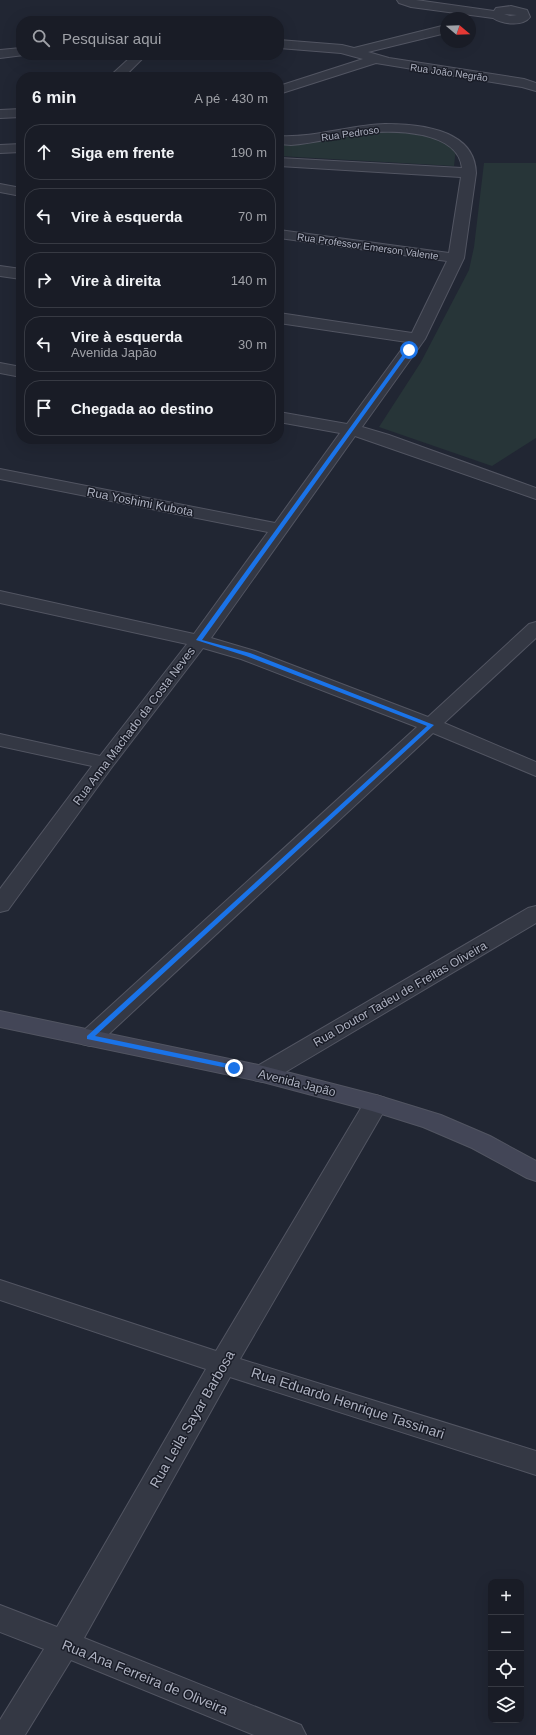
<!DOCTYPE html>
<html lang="pt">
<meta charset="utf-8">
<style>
:root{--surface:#191c26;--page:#22252e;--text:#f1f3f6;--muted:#9fa1a7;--line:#373a43}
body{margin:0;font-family:Arial,sans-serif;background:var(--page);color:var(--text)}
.controls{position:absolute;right:12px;bottom:12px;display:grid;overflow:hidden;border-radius:8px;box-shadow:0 4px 16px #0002}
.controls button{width:36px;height:36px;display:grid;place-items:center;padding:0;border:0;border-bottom:1px solid var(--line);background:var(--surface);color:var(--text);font:20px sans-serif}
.compass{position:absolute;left:440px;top:12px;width:36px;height:36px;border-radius:50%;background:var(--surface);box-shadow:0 4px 16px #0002;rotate:109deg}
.stop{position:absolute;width:12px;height:12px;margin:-9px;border:3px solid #1a73e8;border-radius:50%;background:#fff}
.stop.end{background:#1a73e8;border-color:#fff;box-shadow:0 1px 4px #0008}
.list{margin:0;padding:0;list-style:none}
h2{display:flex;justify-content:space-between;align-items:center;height:52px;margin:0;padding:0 16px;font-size:17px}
h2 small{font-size:13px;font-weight:400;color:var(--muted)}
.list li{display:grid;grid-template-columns:26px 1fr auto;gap:12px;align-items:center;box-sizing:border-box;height:56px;margin:0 8px 8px;padding:0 8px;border:1px solid var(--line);border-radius:16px}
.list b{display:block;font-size:15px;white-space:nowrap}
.list p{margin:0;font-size:13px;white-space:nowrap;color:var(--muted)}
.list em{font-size:13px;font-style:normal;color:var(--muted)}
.icon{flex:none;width:22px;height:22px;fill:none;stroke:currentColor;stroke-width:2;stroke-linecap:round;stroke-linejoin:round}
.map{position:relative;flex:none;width:536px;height:1735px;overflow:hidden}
.search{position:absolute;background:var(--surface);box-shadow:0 4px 16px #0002;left:16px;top:16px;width:268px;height:44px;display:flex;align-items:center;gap:10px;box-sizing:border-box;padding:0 14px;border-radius:16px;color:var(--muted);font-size:15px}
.panel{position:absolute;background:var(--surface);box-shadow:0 4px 16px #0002;left:16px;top:72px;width:268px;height:372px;border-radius:16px}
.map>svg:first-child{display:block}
.green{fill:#273538}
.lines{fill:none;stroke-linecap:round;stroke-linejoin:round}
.street-casing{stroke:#525562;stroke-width:2}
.secondary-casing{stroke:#525562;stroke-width:2}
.street{fill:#343844;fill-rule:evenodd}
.secondary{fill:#434657;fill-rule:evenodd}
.route{fill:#1a73e8}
.labels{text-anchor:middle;stroke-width:3;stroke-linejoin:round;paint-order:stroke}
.far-street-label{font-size:10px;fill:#aeb2c1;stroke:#1a1d28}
.street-label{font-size:12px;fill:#aeb2c1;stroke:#1a1d28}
.near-street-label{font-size:14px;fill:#aeb2c1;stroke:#1a1d28}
</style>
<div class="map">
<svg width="536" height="1735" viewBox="0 0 536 1735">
<rect width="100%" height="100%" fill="#212633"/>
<!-- green -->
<g class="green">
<path d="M 379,130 C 406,133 433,134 456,147 L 454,166 L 279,156 L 279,144 L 300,144 Z"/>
<polygon points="484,163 536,163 536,438 492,466 379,427 421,362 469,270 474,247"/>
</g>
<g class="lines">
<defs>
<g id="street">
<path d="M 397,0 L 416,0 L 494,11 L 496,8 L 511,6 L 527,10 L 530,17 C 523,27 502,24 493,18 L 411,7 L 399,3 ZM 504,14 L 517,15 L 510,16 Z"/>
<polygon points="446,25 446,33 368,52 389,58 524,79 536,83 536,91 522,87 376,63 279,94 279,86 363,59 341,53 279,48 279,40 342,45 354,48"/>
<polygon points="21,48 21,55 24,55 0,58 0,50"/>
<polygon points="133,55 146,55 124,77 109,77"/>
<polygon points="21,109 21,117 0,118 0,110"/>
<path d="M 385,124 C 419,124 475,129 476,173 L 464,258 L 425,339 L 362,427 L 389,435 L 536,488 L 536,499 L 355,436 L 211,638 L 255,651 L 428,717 L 529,624 L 536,622 L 536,638 L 444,723 L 536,762 L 536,776 L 433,733 L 98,1044 L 90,1046 L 82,1044 L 78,1038 L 82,1032 L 417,727 L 241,659 L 203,648 L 112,767 L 8,910 L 0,912 L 0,889 L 92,766 L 0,746 L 0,734 L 100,756 L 187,644 L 0,603 L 0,591 L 194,634 L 268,532 L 0,479 L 0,469 L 275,523 L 340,433 L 279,422 L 279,412 L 347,424 L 407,342 L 279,323 L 279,313 L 412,333 L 447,261 L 279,238 L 279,230 L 449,253 L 461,177 L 279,166 L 279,158 L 462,168 C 458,130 393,130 364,133 C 340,136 316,143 291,145 L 279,144 L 279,136 C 315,138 350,125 385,124 Z"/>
<polygon points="21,144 21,152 0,153 0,145"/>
<polygon points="0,184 21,188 21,196 0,192"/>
<polygon points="0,266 21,269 21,279 0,276"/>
<polygon points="0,363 21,367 21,377 0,373"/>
<polygon points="536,906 536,923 272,1080 263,1082 254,1080 251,1074 254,1068 528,908"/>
<polygon points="376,1095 385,1098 388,1104 240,1359 536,1451 536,1475 230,1377 84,1638 301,1725 306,1735 254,1735 71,1660 25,1735 0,1735 0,1720 44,1649 0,1632 0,1605 57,1627 206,1369 0,1300 0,1280 216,1351 367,1098"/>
</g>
<polygon id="secondary" points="0,1011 263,1066 376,1095 441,1115 490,1136 536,1161 536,1181 527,1178 472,1148 423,1127 372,1111 263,1082 0,1027"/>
</defs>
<!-- street casing -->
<use href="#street" class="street-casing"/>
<!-- secondary casing -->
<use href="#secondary" class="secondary-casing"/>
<!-- street -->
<use href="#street" class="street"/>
<!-- secondary -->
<use href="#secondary" class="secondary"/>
</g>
<!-- route -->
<polygon class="route" points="407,349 411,350 202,640 250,653 434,725 95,1036 234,1065 238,1068 237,1070 87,1039 87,1036 427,726 246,656 196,640"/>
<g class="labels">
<!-- far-street labels -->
<g class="far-street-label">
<text transform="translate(449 72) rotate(8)" y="4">Rua João Negrão</text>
<text transform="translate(350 133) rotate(-8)" y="4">Rua Pedroso</text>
<text transform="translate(368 246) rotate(8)" y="4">Rua Professor Emerson Valente</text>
</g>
<!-- street labels -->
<g class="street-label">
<text transform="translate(140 502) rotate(11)" y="4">Rua Yoshimi Kubota</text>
<text transform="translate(134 726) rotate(-53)" y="4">Rua Anna Machado da Costa Neves</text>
<text transform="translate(400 994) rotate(-30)" y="4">Rua Doutor Tadeu de Freitas Oliveira</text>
<text transform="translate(297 1083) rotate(14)" y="4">Avenida Japão</text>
</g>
<!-- near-street labels -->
<g class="near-street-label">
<text transform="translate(348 1403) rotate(18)" y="5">Rua Eduardo Henrique Tassinari</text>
<text transform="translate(192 1419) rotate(-60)" y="5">Rua Leila Sayar Barbosa</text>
<text transform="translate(145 1677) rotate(22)" y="5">Rua Ana Ferreira de Oliveira</text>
</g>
</g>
</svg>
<div class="controls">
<button>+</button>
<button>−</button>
<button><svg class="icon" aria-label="locate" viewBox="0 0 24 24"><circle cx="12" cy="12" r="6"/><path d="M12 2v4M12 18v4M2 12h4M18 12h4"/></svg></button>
<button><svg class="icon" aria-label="layers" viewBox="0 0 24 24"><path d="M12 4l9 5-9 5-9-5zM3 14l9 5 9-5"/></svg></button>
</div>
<svg class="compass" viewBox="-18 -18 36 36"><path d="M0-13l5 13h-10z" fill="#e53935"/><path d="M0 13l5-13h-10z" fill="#9fa1a7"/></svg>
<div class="stop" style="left:409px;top:350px"></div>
<div class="stop end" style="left:234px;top:1068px"></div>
<div class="search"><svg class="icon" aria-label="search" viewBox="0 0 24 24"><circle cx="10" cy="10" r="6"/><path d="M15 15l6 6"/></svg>Pesquisar aqui</div>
<section class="panel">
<h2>6 min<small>A pé · 430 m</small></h2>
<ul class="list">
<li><svg class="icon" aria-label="ahead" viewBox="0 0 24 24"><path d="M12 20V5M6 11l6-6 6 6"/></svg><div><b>Siga em frente</b></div><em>190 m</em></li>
<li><svg class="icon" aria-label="left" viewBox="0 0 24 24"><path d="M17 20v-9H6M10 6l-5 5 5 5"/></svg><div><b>Vire à esquerda</b></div><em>70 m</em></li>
<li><svg class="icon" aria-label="right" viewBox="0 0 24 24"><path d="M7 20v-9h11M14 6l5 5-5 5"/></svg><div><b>Vire à direita</b></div><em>140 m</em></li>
<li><svg class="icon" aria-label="left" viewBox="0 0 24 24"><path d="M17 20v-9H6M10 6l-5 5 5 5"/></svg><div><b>Vire à esquerda</b><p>Avenida Japão</p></div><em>30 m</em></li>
<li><svg class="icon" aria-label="arrive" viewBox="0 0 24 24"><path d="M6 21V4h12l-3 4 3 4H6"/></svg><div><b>Chegada ao destino</b></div></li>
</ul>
</section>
</div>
